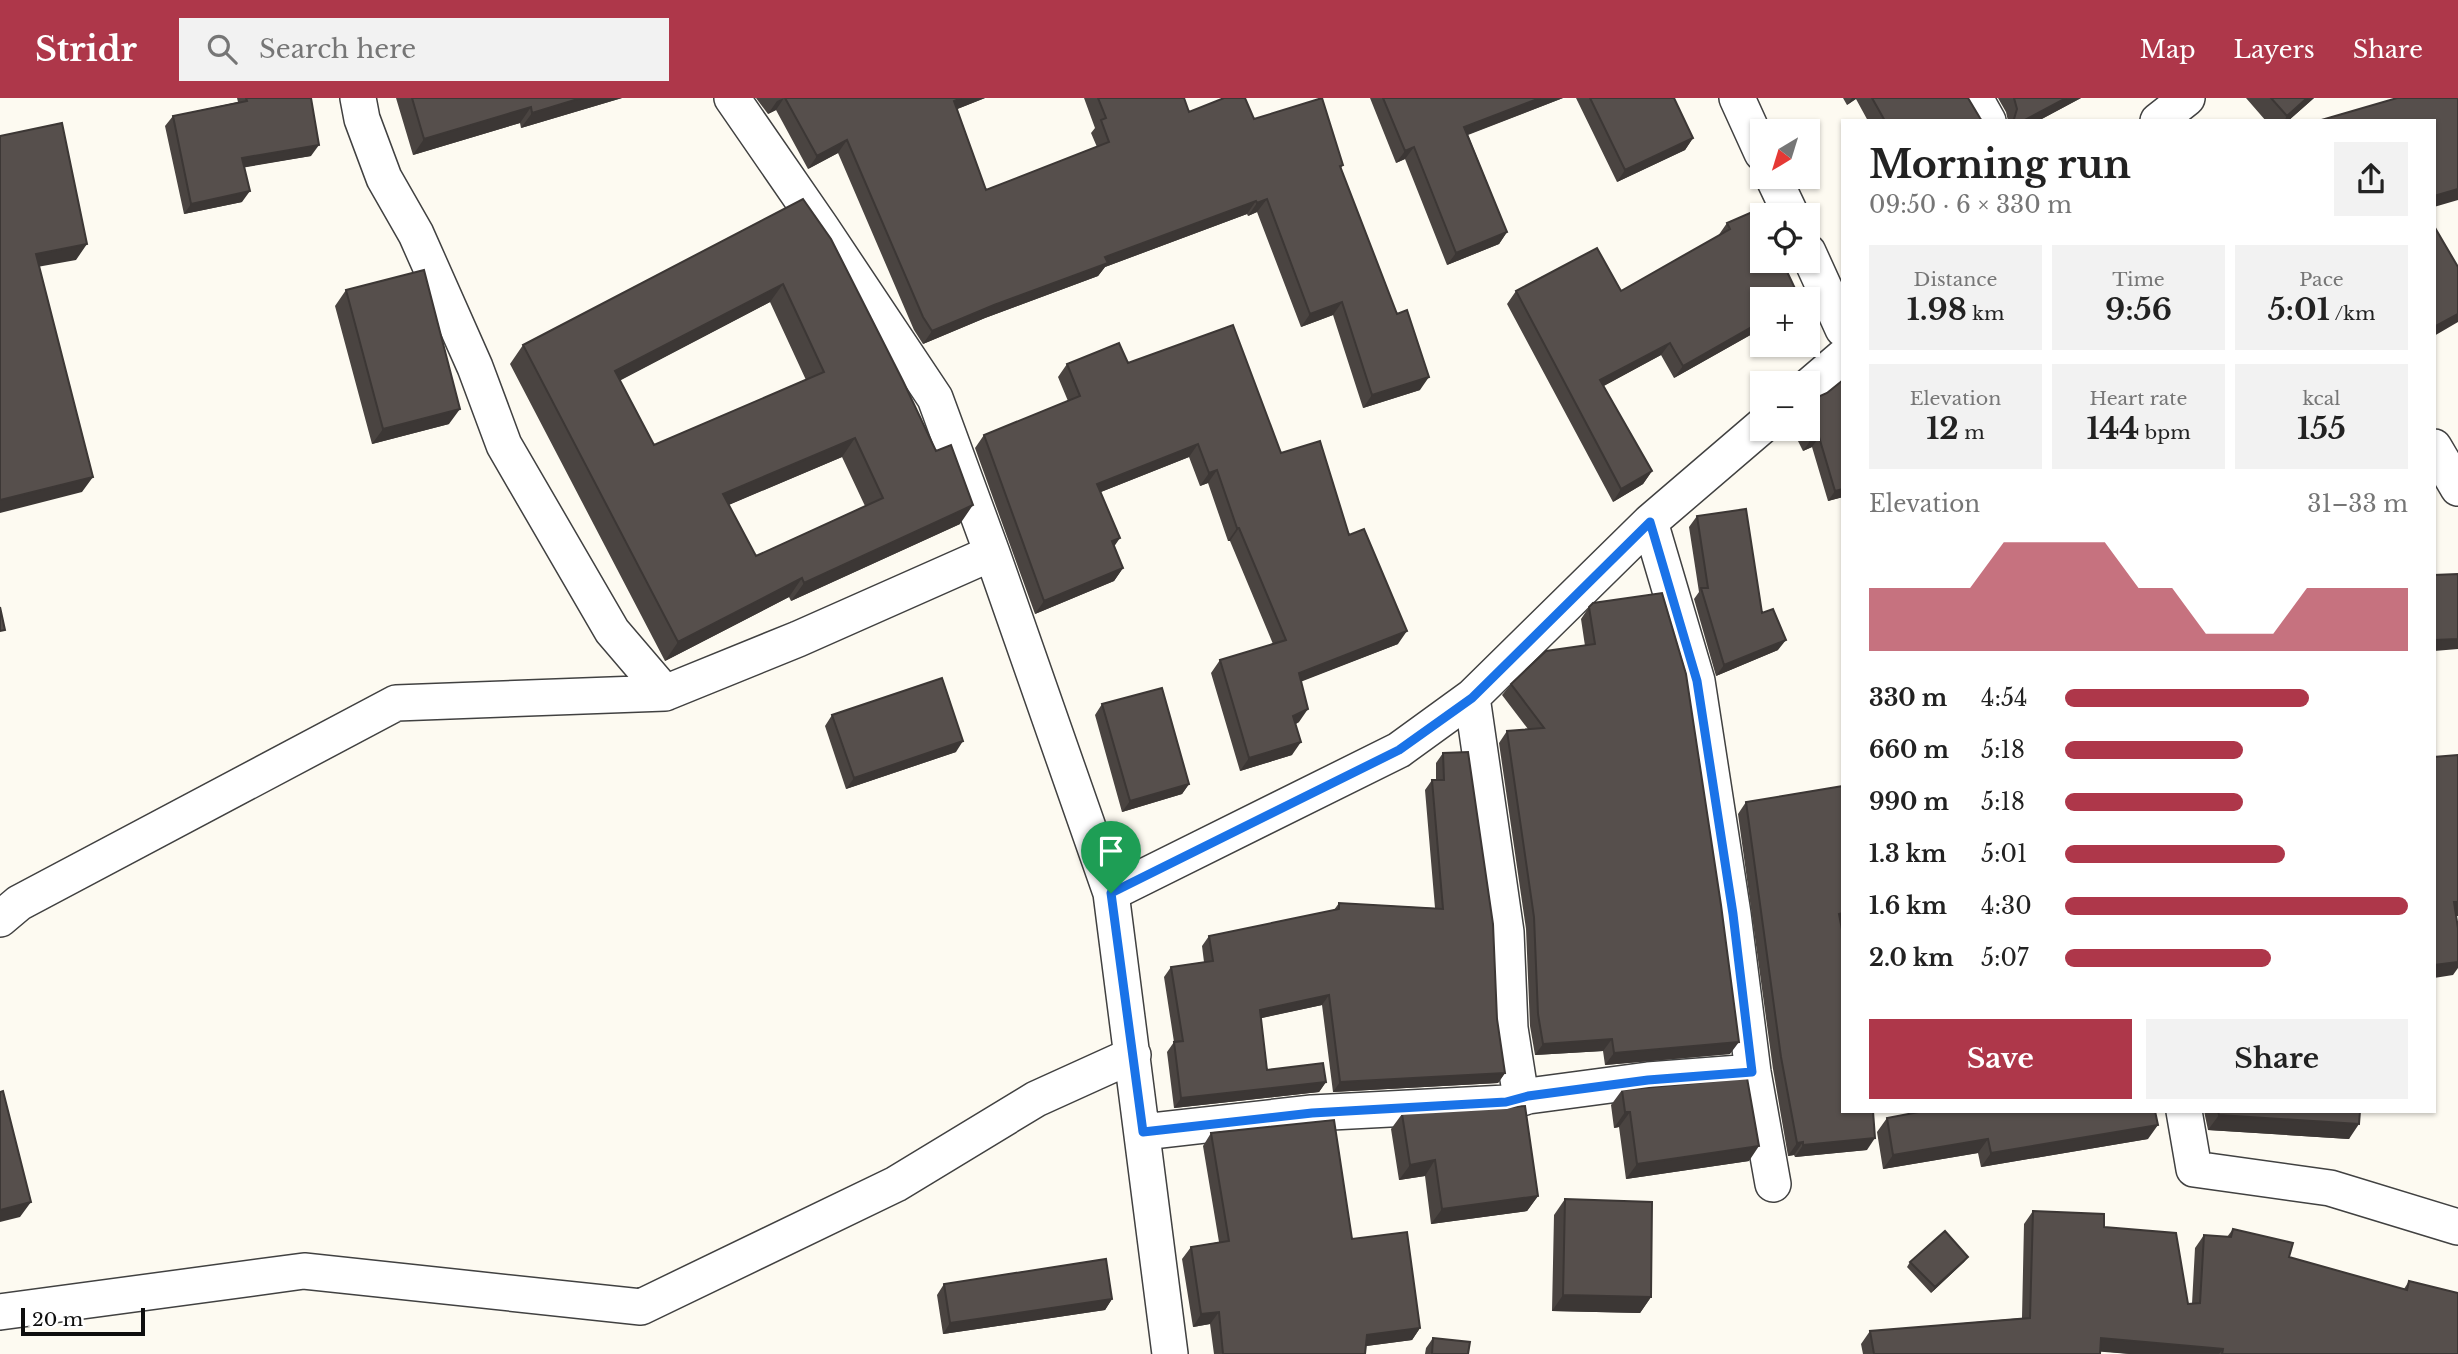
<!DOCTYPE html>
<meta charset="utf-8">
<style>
body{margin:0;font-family:"Libre Baskerville",serif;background:#f2f2f2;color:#222;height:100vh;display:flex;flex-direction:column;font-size:26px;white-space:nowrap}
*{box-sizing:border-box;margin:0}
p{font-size:23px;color:#767676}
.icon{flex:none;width:38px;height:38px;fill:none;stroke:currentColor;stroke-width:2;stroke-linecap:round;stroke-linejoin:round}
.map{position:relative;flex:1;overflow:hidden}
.drawer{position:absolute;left:1841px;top:21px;width:595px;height:994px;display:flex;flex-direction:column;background:#fff;border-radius:0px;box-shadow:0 2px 5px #0004}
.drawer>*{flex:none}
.needle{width:46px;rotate:218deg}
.tools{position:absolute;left:1750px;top:21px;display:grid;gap:14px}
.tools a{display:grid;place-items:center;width:70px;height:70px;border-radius:0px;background:#fff;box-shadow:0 2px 5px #0004;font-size:35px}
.scale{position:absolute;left:21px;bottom:18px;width:124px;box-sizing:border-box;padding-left:7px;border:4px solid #0e0e0e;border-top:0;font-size:19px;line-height:24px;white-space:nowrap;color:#0e0e0e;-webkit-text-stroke:5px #fff;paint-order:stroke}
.pin{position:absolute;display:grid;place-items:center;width:60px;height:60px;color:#fff;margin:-72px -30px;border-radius:50% 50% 50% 0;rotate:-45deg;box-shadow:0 0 7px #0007}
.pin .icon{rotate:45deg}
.round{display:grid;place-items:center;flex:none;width:74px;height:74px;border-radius:0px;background:#f2f2f2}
.overview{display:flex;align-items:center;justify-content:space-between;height:119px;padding:0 28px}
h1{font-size:38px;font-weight:700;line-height:52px}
.metrics{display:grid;grid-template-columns:repeat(3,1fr);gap:10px;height:119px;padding:7px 28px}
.metrics div{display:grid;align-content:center;border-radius:0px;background:#f2f2f2;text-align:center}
.metrics b{font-size:30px;font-weight:700}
.metrics small{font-size:19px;font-weight:400}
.metrics p{font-size:19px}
.chart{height:196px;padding:14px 28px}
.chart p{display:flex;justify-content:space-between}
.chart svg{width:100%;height:126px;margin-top:7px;fill:#ae374a;opacity:.7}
.button{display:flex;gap:14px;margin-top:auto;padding:14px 28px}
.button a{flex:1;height:80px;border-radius:0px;background:#ae374a;color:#fff;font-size:28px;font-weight:700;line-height:80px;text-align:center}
.button a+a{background:#f2f2f2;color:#222}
ul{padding:0 28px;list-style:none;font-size:23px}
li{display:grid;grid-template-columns:112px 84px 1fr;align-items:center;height:52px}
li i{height:18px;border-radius:9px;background:#ae374a}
header{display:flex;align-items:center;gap:42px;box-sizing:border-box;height:98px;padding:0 35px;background:#ae374a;color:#fff}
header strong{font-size:33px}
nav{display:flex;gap:38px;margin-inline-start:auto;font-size:24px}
.search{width:490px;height:63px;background:#f2f2f2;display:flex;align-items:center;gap:18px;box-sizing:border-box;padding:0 24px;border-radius:0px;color:#767676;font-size:26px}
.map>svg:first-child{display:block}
</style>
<header>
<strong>Stridr</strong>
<div class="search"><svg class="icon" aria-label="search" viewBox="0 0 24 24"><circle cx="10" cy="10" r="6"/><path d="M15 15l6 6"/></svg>Search here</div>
<nav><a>Map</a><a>Layers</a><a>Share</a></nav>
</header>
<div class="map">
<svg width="2458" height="1256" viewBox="0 0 2458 1256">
<rect width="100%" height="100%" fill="#fdfaf1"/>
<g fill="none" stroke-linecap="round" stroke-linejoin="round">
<g stroke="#414141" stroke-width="38">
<path id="minor" d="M358,0L362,21L384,80L416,136L475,269L504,347L612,533L665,595
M732,0L821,129L935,300L992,455L1111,795L1170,1256
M1737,0L1762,55
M1975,0L1988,23
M2158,23L2187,0
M1773,79L1791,117
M1808,154L1843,231
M1808,289L1843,259
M2434,349L2458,390
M1650,424L1697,583L1733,816L1753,974L1773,1086
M1472,599L1506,834L1510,930L1521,1000
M1111,795L1399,652L1472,599L1650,424L1762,328
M0,821L19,805L396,605L665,595L798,541L992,455
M2184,1013L2194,1071L2330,1090L2458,1129
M1143,1034L1312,1015L1506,1005L1528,998L1648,982L1753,974
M0,1214L304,1173L641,1209L896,1086L1036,1001L1133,957"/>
</g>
<use href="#minor" stroke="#fff" stroke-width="35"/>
</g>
<path fill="#4a4441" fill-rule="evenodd" d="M237,0H311V58L244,69L242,104L184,116L165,28L173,18L238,4Z
M396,0H622L521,30L520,25L413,57Z
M756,0H985L957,11L986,92L1097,49L1091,35L1095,30L1084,0H1184L1189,14L1254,21L1343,67L1341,70L1420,292L1363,310L1333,217L1301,229L1257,114L1248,118L1247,116L1105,169L1098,178L985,220L923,246L914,232L838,55L808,71L776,12L768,16Z
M1370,0H1563L1468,37L1507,134L1499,146L1447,167L1405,61L1396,65Z
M1576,0H1674L1693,40L1685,52L1617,84Z
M1843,0H1968L1980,20L1982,23H1868L1856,1L1847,7Z
M1998,0H2081L2038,23H2008L2006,14Z
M2246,0H2314L2288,23H2266Z
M803,101L960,426L791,503L789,499L665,563L510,266L523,247ZM770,204L806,282L654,347L620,282ZM842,359L865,408L756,458L728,407Z
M1727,125L1762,201V234L1761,231L1674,280L1661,257L1603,288L1652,373L1643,386L1613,404L1507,206L1516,193H1621L1718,138Z
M346,192L449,326L372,346L335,208Z
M1128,265L1281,355L1349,437L1398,546L1301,583L1299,624L1296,626L1292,657L1240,673L1211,575L1220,562L1273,546L1230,443H1228L1208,385L1200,388L1189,359L1101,394L1114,448L1123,470L1114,483L1035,516L975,350L984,337L1068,303L1058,279L1067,266Z
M1843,282V399L1828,403L1812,349L1803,353L1792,331H1808L1818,299L1827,295Z
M1697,418L1762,515L1778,552L1716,578L1694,501L1699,494L1689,429Z
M1589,509L1730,956L1605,967L1603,953L1535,957L1530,928L1526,831L1499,645L1507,633L1528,631L1502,597L1511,586L1585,548L1581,521Z
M1102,606L1189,686L1182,696L1122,714L1095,617Z
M832,617L956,654L846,691L825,628Z
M1443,655L1497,921L1505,975L1498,985L1333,994L1322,907L1261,920L1267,972L1326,984L1319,994L1174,1010L1167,954L1174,944L1164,879L1171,869L1204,864L1202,848L1209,838L1334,812L1339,805L1435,810L1425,692L1432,682H1436V665Z
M1843,688V826L1841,827L1867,1052L1795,1059L1794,1057L1788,1058L1773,971L1738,716L1746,704Z
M1622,992L1749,1063L1626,1081L1619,1029L1614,1030L1611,1007Z
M2204,1013H2360L2349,1041L2208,1032Z
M1402,1016L1538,1098L1527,1113L1431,1126L1425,1078L1399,1082L1391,1031Z
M1887,1020L2148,1041L1981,1069L1978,1055L1883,1071L1877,1034Z
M1211,1035L1352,1141L1420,1230L1412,1242L1366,1248L1365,1256H1214L1210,1226L1193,1229L1182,1161L1191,1149L1219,1144L1203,1048Z
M1565,1101L1651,1199L1640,1215L1552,1213L1554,1117Z
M2033,1113L2104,1129L2188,1206H2192L2195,1150L2204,1137L2227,1139L2233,1131L2289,1159L2404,1191L2409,1183L2458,1256H2130L2101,1253L2100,1256H1863L1861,1246L1870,1233L2022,1220L2024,1126Z
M1968,1159L1964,1164L1931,1195L1907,1169L1910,1164Z
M944,1186L1112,1201L1105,1212L943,1236L937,1197Z
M1433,1240L1468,1256H1425L1426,1250Z"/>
<path fill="#3c3735" d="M581,0H622L521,30L532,15Z
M784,0L776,12L768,16L777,3Z
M961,0H985L945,16L954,3Z
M1540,0H1563L1456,41L1464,29Z
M1852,0H1857L1847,7Z
M2066,0H2081L2038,23H2023Z
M2307,0H2314L2288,23H2284L2287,18Z
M531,9L520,25L413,57L424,41Z
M1693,40L1685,52L1617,84L1625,72Z
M847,42L838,55L808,71L817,58Z
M319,47L311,58L235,71L242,60Z
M1414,49L1405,61L1396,65L1405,53Z
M2458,91V102L2434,109V98Z
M250,93L242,104L184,116L191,106Z
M1267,101L1257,114L1248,118L1257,105Z
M1256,103L1247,116L1105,169L1098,178L985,220L923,246L932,233L1105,159Z
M1507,134L1499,146L1447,167L1456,155Z
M87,146L76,162L26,171L36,156Z
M783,186L770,204L602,292L615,273Z
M1342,204L1333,217L1301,229L1310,216Z
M2458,216V224L2434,238V229Z
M1762,223V229L1761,231L1674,280L1683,268Z
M1670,245L1661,257L1591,295L1600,282Z
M1429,279L1420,292L1363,310L1372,297Z
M460,311L449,326L372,346L383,331Z
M1819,339L1812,349L1803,353L1810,343Z
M855,340L842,359L710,415L723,396Z
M1198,346L1189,359L1088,399L1097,386Z
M1217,372L1208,385L1200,388L1209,375Z
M1652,373L1643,386L1613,404L1621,391Z
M93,379L82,394L0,415V402Z
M1843,391V399L1828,403L1835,393Z
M973,407L960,426L791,503L804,485Z
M1237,430H1239L1230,443H1228Z
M1120,440L1111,453L1112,443Z
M1123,470L1114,483L1035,516L1044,503Z
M802,480L789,499L665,563L678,544Z
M1407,533L1398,546L1290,588L1299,575Z
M2458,541V551L2434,553V542Z
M1786,542L1778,552L1716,578L1724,567Z
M1308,611L1299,624L1284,631L1293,618Z
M963,643L956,654L846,691L854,680Z
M1301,644L1292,657L1240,673L1249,660Z
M1189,686L1182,696L1122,714L1130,703Z
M2454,804H2458V818H2444Z
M1843,815V826L1831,828L1839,816Z
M2458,864V870L2453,877L2434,880V867Z
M1329,897L1322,907L1253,922L1260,912Z
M1612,941L1603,953L1535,957L1543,946Z
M1739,944L1730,956L1605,967L1614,955Z
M1505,975L1498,985L1333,994L1340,984Z
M1326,984L1319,994L1174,1010L1181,1000Z
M1625,1014H1630L1619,1029L1614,1030Z
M2219,1017L2359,1026L2349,1041L2208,1032Z
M2158,1027L2148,1041L1981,1069L1991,1055Z
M1875,1040L1867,1052L1795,1059L1803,1047Z
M1988,1041L1978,1055L1883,1071L1893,1057Z
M1803,1044L1794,1057L1788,1058L1797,1045Z
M1759,1048L1749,1063L1626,1081L1637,1066Z
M1435,1062L1425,1078L1399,1082L1410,1067Z
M1538,1098L1527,1113L1431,1126L1442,1111Z
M31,1104L20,1119L0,1124V1112Z
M1968,1159L1964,1164L1931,1195L1935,1189Z
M1563,1197L1651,1199L1640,1215L1552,1213Z
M1112,1201L1105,1212L943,1236L950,1225Z
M1219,1214L1210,1226L1193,1229L1201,1216Z
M1420,1230L1412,1242L1359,1249L1367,1237Z
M2101,1240L2223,1251L2219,1256H2130L2092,1253Z"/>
<path fill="#564f4c" stroke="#3c3735" stroke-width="2" fill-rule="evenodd" d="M246,0H311L319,47L242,60L250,93L191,106L173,18L247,3Z
M412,0H581L532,15L531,9L424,41Z
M785,0H961L954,3L986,92L1109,44L1101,22L1106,20L1098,0H1184L1189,14L1224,0H1245L1254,21L1322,0L1343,67L1340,68L1397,216L1407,212L1429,279L1372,297L1342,204L1310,216L1267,101L1257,105L1256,103L1105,159L1108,165L994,207L932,233L923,219L847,42L817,58Z
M1383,0H1540L1464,29L1507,134L1456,155L1414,49L1405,53Z
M1590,0H1674L1693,40L1625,72Z
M1872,0H1968L1980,20L1982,23H1885Z
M2014,0H2066L2023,23H2012L2014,21L2017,11Z
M2271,0H2307L2287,18Z
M2397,0H2458V91L2434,98V23H2318Z
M62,25L87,146L36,156L93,379L0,402V38Z
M803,101L831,141L903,283L936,353L951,347L973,407L804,485L802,480L678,544L523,247ZM783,186L824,274L654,347L615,273ZM855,340L883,400L756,458L723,396Z
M1759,111L1762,119V163H1782L1800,201H1762V223L1683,268L1670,245L1600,282L1652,373L1621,391L1516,193L1597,150L1621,193L1730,131L1727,125Z
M2434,128L2458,169V216L2434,229Z
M424,172L460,311L383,331L346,192Z
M1233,227L1281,355L1320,343L1349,437L1364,431L1407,533L1299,575L1308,611L1293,618L1301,644L1249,660L1220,562L1286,542L1239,430H1237L1217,372L1209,375L1198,346L1097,386L1120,440L1112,443L1123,470L1044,503L984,337L1080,298L1067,266L1119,245L1128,265Z
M1843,282V391L1835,393L1819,339L1810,343L1804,331H1808V299H1818L1827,295Z
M1746,411L1762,515L1773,511L1786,542L1724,567L1701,490H1708L1697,418Z
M2458,476V541L2434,542V477Z
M1662,495L1686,576L1721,807L1739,944L1614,955L1612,941L1543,946L1538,916L1534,819L1507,633L1544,630L1511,586L1546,553L1595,546L1589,509L1593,505Z
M0,509L5,532L0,533Z
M942,580L963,643L854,680L832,617Z
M1162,590L1189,686L1130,703L1102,606Z
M1468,654L1493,826L1497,921L1505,975L1340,984L1329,897L1260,912L1267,972L1323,965L1326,984L1181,1000L1174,944L1183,943L1171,869L1213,863L1209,838L1339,811V805L1443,811L1432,682H1444L1443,655Z
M2458,657V804H2454L2458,830V864L2434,867V659Z
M1843,688V815L1839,816L1843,837V1013H1873L1875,1040L1803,1047V1044L1797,1045L1781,959L1746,704Z
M1747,980L1759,1048L1637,1066L1630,1014H1625L1622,992Z
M3,993L31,1104L0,1112V994Z
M1525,1008L1538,1098L1442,1111L1435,1062L1410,1067L1402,1016Z
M1924,1013H2155L2158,1027L1991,1055L1988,1041L1893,1057L1887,1020Z
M2218,1013H2360L2359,1026L2219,1017Z
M1334,1022L1352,1141L1407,1134L1420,1230L1367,1237L1365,1256H1223L1219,1214L1201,1216L1191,1149L1229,1143L1211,1035Z
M1565,1101L1652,1104L1651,1199L1563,1197Z
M2033,1113L2104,1116V1129L2176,1135L2188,1206L2200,1205L2204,1137L2231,1139L2233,1131L2293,1145L2289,1159L2407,1192L2409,1183L2458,1195V1256H2222L2223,1251L2101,1240L2100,1256H1874L1870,1233L2030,1220Z
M1945,1133L1968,1159L1935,1189L1910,1164Z
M1106,1161L1112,1201L950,1225L944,1186Z
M1433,1240L1470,1244L1468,1256H1432Z"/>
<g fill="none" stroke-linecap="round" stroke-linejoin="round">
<g stroke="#fff" stroke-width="14">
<path id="route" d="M1650,424L1697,583L1733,816L1752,974L1648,982L1528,998L1506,1004L1312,1015L1143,1034L1111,795L1399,652L1472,600Z"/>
</g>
<use href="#route" stroke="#1a73e8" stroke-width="9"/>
</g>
</svg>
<div class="tools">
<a><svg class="needle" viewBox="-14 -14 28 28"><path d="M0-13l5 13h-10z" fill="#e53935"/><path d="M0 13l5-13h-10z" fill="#767676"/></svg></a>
<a><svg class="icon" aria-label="locate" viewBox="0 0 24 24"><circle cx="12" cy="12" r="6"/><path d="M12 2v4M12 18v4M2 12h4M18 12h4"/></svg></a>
<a>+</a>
<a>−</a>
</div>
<div class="scale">20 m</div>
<div class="pin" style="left:1111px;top:795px;background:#1e9e55"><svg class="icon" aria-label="arrive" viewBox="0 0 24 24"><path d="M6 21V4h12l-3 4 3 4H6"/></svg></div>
<section class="drawer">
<div class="overview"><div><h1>Morning run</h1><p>09:50 · 6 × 330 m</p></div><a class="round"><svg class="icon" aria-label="share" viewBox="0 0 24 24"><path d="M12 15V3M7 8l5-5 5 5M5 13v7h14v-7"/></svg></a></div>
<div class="metrics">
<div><p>Distance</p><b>1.98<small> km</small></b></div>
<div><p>Time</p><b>9:56</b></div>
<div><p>Pace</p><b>5:01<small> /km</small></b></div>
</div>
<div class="metrics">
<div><p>Elevation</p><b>12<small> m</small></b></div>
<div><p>Heart rate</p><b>144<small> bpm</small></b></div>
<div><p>kcal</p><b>155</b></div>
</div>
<div class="chart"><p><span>Elevation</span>31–33 m</p>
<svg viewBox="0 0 160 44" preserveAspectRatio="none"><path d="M0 44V22L10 22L20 22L30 22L40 6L50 6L60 6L70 6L80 22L90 22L100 38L110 38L120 38L130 22L140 22L150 22L160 22V44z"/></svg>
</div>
<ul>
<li><b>330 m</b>4:54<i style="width:71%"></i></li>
<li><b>660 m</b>5:18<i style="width:52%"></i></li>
<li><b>990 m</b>5:18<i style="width:52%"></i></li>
<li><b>1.3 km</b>5:01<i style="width:64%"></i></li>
<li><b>1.6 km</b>4:30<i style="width:100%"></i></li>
<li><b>2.0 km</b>5:07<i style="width:60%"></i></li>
</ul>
<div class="button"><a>Save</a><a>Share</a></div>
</section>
</div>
